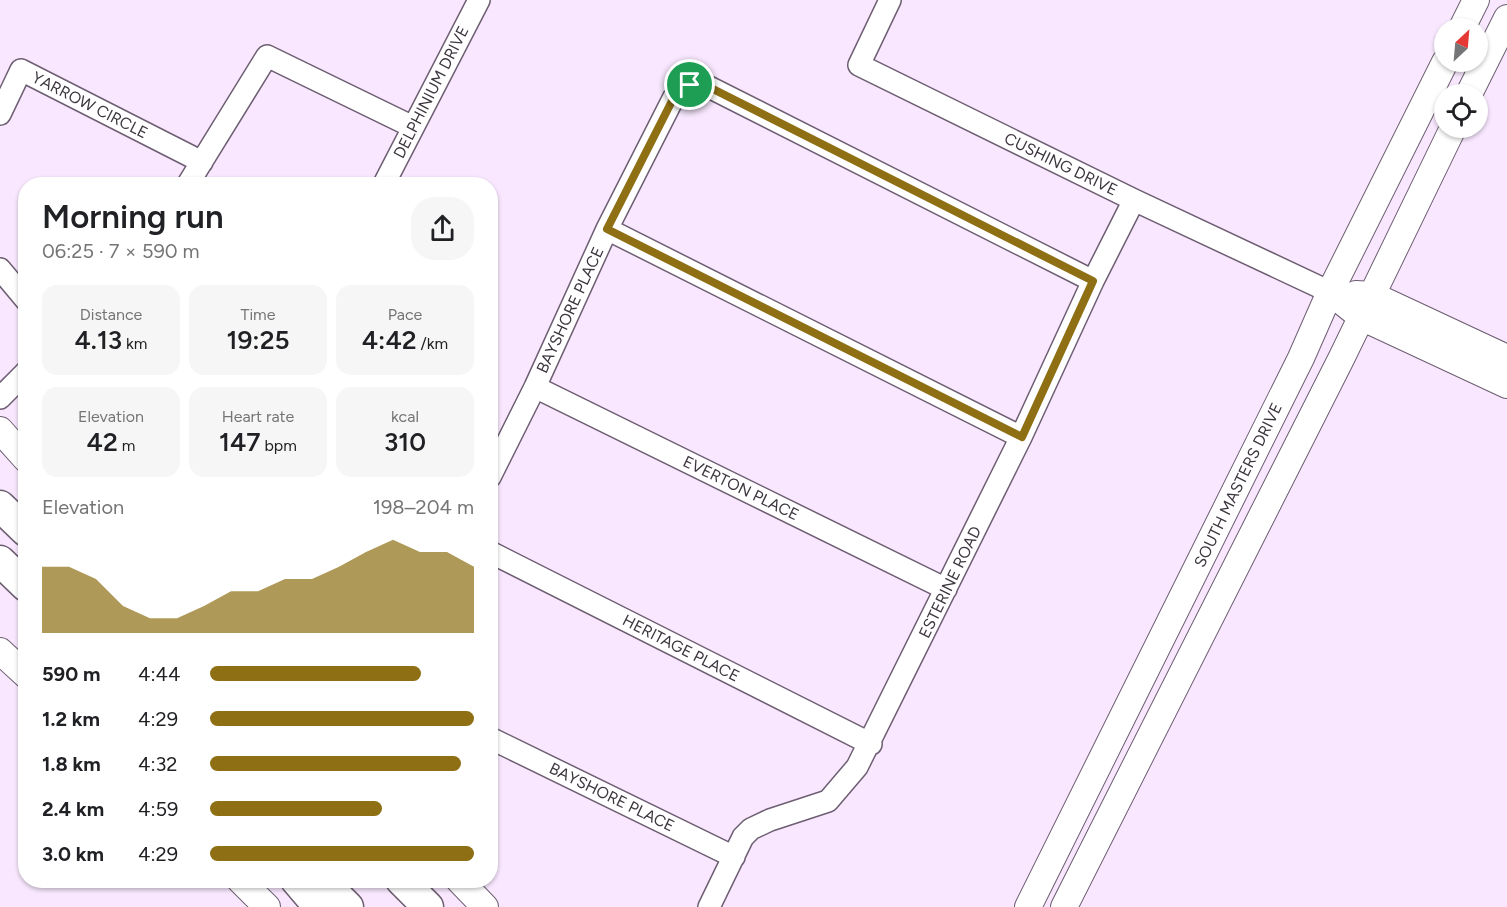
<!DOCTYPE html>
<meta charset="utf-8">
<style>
body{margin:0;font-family:Figtree,sans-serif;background:#f6f6f6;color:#202124;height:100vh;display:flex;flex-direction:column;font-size:22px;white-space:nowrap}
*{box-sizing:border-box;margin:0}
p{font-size:20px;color:#757577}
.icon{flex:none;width:33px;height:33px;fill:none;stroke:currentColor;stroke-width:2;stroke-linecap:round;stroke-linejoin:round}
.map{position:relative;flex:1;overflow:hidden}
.side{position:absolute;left:18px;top:177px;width:480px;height:711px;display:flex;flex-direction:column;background:#fff;border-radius:24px;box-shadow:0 2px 4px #0004}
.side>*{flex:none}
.needle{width:39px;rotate:26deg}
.fabs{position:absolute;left:1434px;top:18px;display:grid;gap:12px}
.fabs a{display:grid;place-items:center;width:54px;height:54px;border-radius:50%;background:#fff;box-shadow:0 2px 4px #0004;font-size:30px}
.pin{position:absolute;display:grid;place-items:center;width:51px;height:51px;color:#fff;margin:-26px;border:3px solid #fff;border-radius:50%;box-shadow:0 2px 6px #0007}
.round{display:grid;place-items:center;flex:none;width:63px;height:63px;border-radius:24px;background:#f6f6f6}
.summary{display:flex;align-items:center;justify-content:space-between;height:102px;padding:0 24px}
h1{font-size:33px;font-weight:600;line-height:45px}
.stats{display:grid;grid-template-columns:repeat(3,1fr);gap:9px;height:102px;padding:6px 24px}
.stats div{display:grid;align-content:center;border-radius:15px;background:#f6f6f6;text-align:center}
.stats b{font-size:26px;font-weight:600}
.stats small{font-size:16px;font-weight:400}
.stats p{font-size:16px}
.chart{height:168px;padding:12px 24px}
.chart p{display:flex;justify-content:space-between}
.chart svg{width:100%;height:108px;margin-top:6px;fill:#8e6f13;opacity:.7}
ul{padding:0 24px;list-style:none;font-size:20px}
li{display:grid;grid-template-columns:96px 72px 1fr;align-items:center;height:45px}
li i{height:15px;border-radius:8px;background:#8e6f13}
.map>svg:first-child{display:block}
</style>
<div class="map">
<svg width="1507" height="907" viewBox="0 0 1507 907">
<rect width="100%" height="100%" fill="#f8e7fe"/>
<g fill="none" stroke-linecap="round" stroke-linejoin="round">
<g stroke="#6d5e72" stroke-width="24">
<path id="minor" d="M890,0L859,65L1134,200L1330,292
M0,114L21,70L202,162
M188,184L267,56L413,127
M384,184L479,0
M607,229L1021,437
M0,269L26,300
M535,387L946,589
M0,398L26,372
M490,477L535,387L607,229L674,97L690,85H705L1093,281
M490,552L871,744
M490,738L734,857
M709,907L743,837L751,829L770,820L828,801L857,767L1021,437L1093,281L1134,200"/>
</g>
<g stroke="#6d5e72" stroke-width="28">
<path id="major" d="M1462,28L1476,0
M1469,94L1507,18
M1330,292L1361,317L1507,385
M1356,294L1372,295L1507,358
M0,430L26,459
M0,651L26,675
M240,880L267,907
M459,880L485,907
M1028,907L1301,358L1330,292L1445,62
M1064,907L1342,357L1453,128"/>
</g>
<g stroke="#6d5e72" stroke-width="33">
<path id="highway" d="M0,506L26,531
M0,561L26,586
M296,880L319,907
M321,880L348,907
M401,880L428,907"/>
</g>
<use href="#minor" stroke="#fff" stroke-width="21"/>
<use href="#major" stroke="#fff" stroke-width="26"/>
<use href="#highway" stroke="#fff" stroke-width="30"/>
</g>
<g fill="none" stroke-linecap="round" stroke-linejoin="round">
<g stroke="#fff" stroke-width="12">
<path id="route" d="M690,85H705L1093,281L1022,437L607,229L674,97Z"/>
</g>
<use href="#route" stroke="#8e6f13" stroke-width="8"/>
</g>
<g text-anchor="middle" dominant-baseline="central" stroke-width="6" stroke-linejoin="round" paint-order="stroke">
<g font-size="16" fill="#3d363f" stroke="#fff">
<text transform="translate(431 92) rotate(-63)">DELPHINIUM DRIVE</text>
<text transform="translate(90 105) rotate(27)">YARROW CIRCLE</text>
<text transform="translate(1061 164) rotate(26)">CUSHING DRIVE</text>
<text transform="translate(570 310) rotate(-65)">BAYSHORE PLACE</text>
<text transform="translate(1238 485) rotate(-64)">SOUTH MASTERS DRIVE</text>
<text transform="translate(741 488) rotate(26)">EVERTON PLACE</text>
<text transform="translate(950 582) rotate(-64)">ESTERINE ROAD</text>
<text transform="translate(681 648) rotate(27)">HERITAGE PLACE</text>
<text transform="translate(612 797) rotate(26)">BAYSHORE PLACE</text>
</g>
</g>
</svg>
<div class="fabs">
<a><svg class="needle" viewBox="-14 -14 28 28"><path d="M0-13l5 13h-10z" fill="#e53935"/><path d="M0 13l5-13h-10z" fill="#757577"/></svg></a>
<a><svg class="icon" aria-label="locate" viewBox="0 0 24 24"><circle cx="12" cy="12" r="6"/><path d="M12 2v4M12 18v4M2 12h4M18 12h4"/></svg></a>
</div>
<div class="pin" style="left:690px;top:85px;background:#1e9e55"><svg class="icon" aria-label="arrive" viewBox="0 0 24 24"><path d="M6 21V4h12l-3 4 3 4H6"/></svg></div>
<section class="side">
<div class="summary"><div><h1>Morning run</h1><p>06:25 · 7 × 590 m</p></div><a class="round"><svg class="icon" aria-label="share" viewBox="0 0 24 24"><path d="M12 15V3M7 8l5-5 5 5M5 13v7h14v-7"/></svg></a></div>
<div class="stats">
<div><p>Distance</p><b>4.13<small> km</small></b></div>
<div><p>Time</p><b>19:25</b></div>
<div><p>Pace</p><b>4:42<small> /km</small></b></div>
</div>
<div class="stats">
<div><p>Elevation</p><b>42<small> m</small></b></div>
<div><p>Heart rate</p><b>147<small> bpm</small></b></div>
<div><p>kcal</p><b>310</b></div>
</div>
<div class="chart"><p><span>Elevation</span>198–204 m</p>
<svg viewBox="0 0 160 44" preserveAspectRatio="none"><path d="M0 44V17L10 17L20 22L30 33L40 38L50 38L60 33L70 27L80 27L90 22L100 22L110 17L120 11L130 6L140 11L150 11L160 17V44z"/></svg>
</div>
<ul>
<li><b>590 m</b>4:44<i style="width:80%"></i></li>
<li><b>1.2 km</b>4:29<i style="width:100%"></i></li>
<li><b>1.8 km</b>4:32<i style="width:95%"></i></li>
<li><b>2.4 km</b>4:59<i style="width:65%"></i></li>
<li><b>3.0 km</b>4:29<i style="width:100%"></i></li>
</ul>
</section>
</div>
